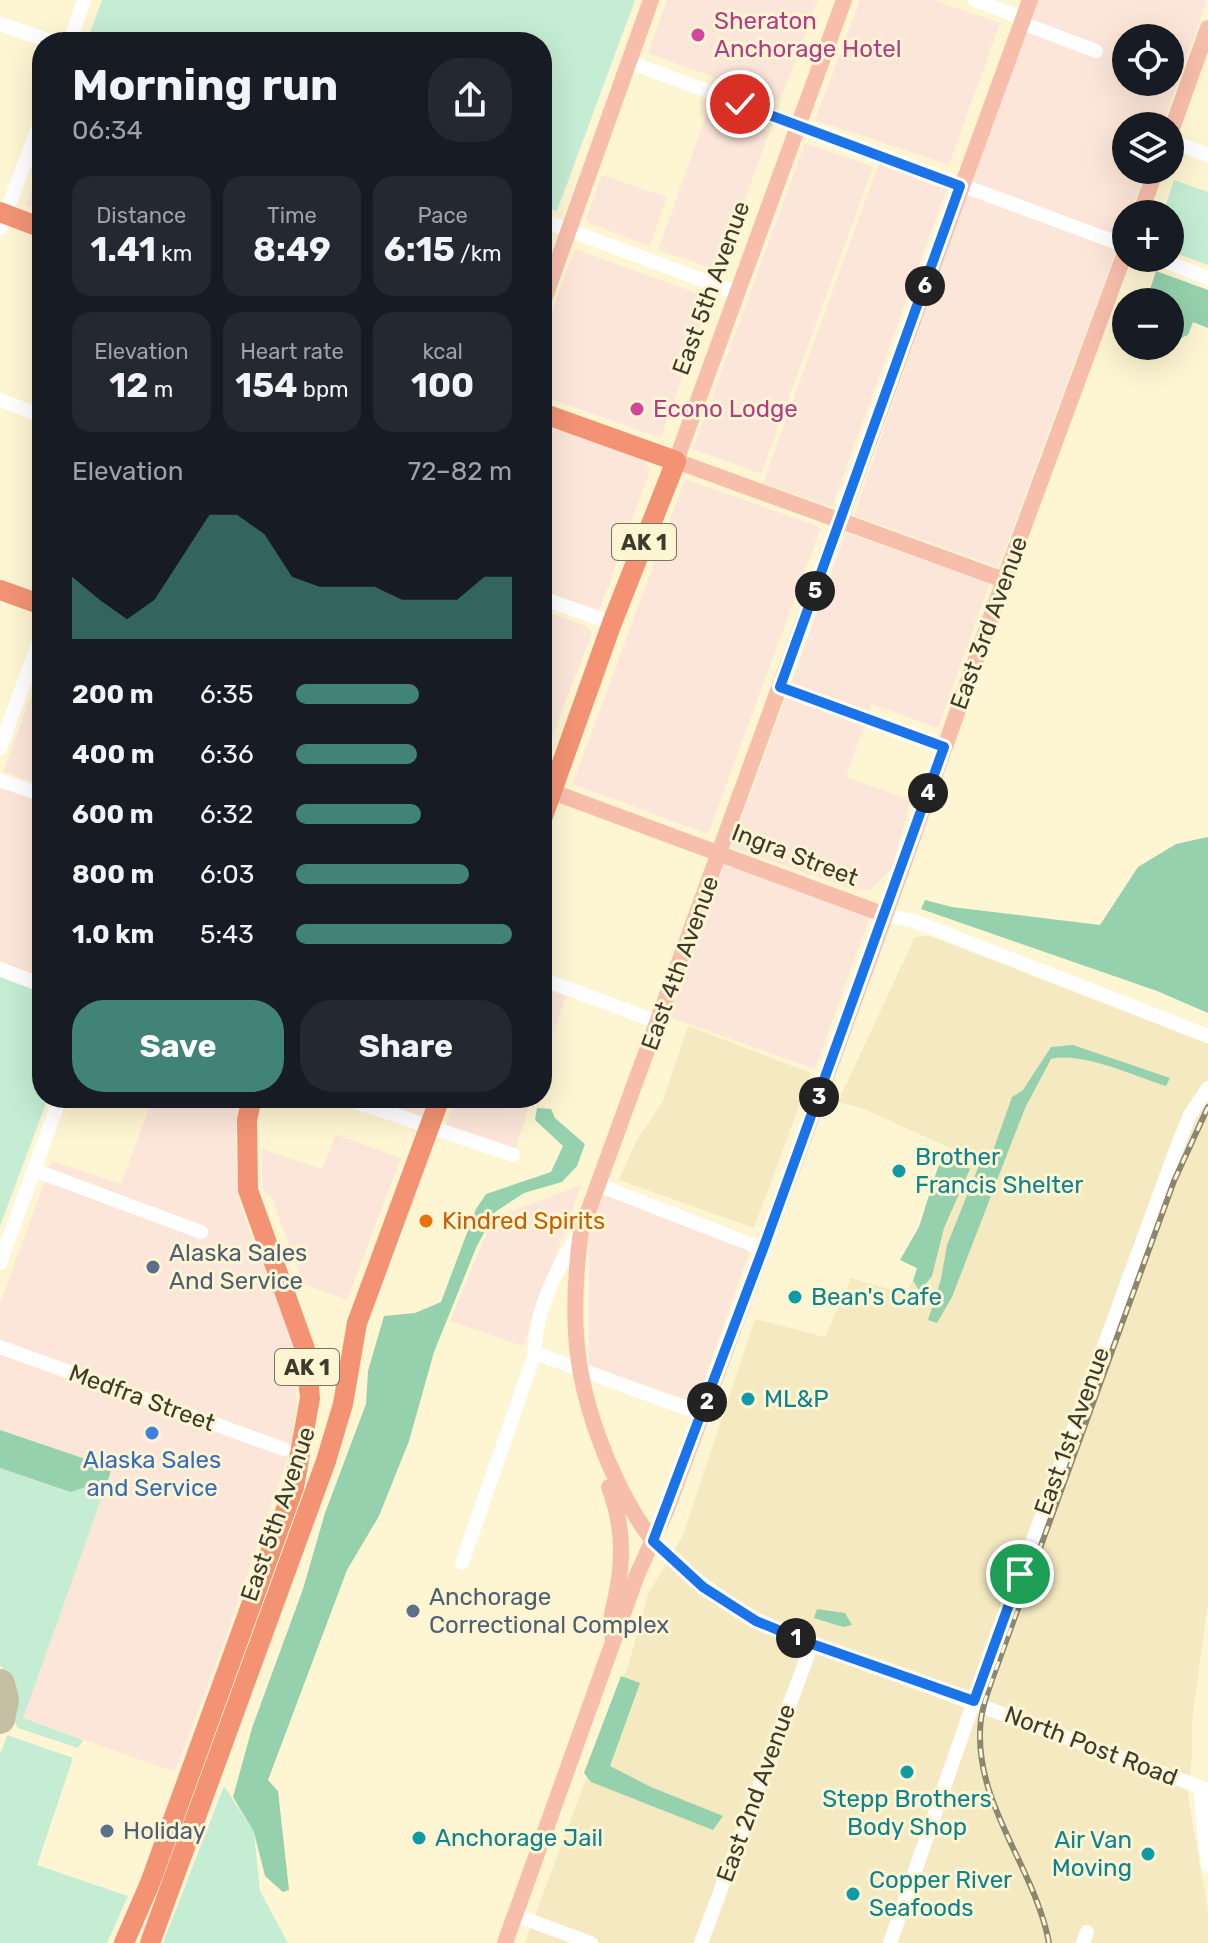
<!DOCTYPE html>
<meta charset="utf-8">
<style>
body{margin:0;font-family:Rubik,sans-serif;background:#242831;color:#f1f3f6;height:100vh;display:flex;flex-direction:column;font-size:30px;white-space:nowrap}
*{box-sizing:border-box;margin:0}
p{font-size:26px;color:#9ea1a6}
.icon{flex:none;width:44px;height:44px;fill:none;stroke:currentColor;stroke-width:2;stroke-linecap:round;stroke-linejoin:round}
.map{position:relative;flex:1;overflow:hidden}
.details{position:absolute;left:32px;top:32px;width:520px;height:1076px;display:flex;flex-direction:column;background:#171b24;border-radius:32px;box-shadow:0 8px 32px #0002}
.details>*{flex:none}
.fabs{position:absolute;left:1112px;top:24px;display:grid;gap:16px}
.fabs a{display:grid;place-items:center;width:72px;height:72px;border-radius:50%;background:#171b24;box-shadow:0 8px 32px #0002;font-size:40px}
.pin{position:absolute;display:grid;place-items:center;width:68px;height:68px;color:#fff;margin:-34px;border:4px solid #fff;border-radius:50%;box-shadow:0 2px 8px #0007}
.km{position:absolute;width:40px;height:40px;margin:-20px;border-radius:50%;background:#222;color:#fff;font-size:22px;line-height:40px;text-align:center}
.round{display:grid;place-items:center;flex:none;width:84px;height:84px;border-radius:32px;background:#242831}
.summary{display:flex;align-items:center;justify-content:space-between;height:136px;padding:0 40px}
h1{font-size:44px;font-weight:700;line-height:60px}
.figures{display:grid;grid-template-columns:repeat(3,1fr);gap:12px;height:136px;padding:8px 40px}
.figures div{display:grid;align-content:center;border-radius:20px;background:#242831;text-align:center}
.figures b{font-size:34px;font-weight:700}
.figures small{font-size:22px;font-weight:400}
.figures p{font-size:22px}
.chart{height:224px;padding:16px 40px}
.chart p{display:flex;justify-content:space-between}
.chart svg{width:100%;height:144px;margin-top:8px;fill:#418477;opacity:.7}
.button{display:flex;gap:16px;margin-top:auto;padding:16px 40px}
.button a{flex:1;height:92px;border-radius:32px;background:#418477;color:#fff;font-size:32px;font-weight:700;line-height:92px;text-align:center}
.button a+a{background:#242831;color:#f1f3f6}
ul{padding:0 40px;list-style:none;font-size:26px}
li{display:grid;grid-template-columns:128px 96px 1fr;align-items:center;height:60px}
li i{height:20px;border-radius:10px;background:#418477}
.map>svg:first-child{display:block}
</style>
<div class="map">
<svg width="1208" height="1943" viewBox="0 0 1208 1943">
<rect width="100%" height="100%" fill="#fef5d3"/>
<path fill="#fce6d9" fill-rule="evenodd" d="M667,0H818L780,102L648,53Z
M860,0H933L1000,23L949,165L815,120Z
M1037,0H1207L1162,126H1126V170H1146L1130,214H1126V226L1122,237L972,183ZM1126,38H1170V82H1126Z
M709,108L770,131L719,270L658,250Z
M805,143L873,167L761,474L693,449Z
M42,160V211L26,205Z
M879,163L947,188L832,507L763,483Z
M602,175L667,197L650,246L589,223L586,219Z
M967,193L1117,248L998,567L854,515Z
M575,249L710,298L661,438L542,396V338Z
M542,422L644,459L650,470L601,606L595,609L542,590Z
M685,479L818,526L820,530L708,834L575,785L574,781Z
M846,533L990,582L938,728L872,704L846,777L911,800L892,868L872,889L857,891L731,847Z
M542,610L588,627L592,633L542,762Z
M42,667V785L3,772Z
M0,786L42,801V977L0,962Z
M724,862L870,916L815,1069L669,1017Z
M542,987L566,996L542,1068Z
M153,1098H240L235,1138L239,1202L261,1262L268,1272L292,1339L295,1361L297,1404L291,1448L224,1642L175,1772L22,1718L112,1469L0,1430V1304L52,1161L121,1184Z
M367,1098H430L423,1116Z
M455,1098H532L513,1155L444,1131Z
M336,1135L401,1158L347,1300L303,1284L272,1198L263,1190L261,1149L322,1169Z
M581,1185L523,1346L450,1321L493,1218Z
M603,1194L750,1250L696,1403L589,1365V1232Z"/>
<path fill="#f4e9c0" d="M930,936L1208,1044V1602L1192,1721V1756L1188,1796L1208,1911V1943H525L629,1663L648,1594L683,1535L755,1319L825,1337L851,1278L906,1294L920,1266L959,1152L864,1109L838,1102L915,937Z
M688,1026L811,1073L754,1228L619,1180L635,1143L662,1103Z"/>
<path fill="#c4edd3" d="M102,0H635L557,211L542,206V42H99L88,38Z
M1174,180L1208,192V265L1170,251V214H1163Z
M0,977L42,993V1098H48L0,1226Z
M0,1468L69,1492L108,1480L23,1718L83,1740L78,1748L18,1728L12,1718C17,1695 15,1683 0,1665Z
M7,1735L73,1758L37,1865L128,1896L107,1943H0V1755Z
M224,1786L254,1832L260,1891L288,1943H163Z"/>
<path fill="#95d1ad" d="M1156,271L1208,290V328L1193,322L1188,335L1176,340L1170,334V302H1146Z
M1208,837V1013L1157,991L921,909L925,900L952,907L1100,925L1138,867L1176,844Z
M1073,1045L1170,1078L1166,1086C1137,1077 1081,1051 1051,1059L1025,1108L952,1297L937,1323L928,1320L941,1279L947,1245L980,1163L993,1151L1012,1097L1023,1090L1051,1047Z
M537,1108L551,1109L555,1118L585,1144L577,1166L562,1182L524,1193L495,1212L476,1248L434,1352L409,1441L379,1516L347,1570L268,1780L278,1791L289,1890L283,1892L265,1876L254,1832L233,1797L252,1728L303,1589L325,1513L366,1404L368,1371L384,1316L415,1313L441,1302L476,1209L486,1194L551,1172L563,1146L535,1120Z
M947,1157L970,1169L944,1228L932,1276L920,1291L913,1281L917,1268L900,1260L919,1227L938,1167Z
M0,1430L112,1468L108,1480L70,1492L0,1468Z
M817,1609L845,1613L852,1625L843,1627L814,1618Z
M621,1676L640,1683L610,1766L651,1787L723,1816L713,1830L591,1782L584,1773Z"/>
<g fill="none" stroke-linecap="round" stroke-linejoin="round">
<path stroke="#c5bea2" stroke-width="30" d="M0,1684L4,1700L0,1719"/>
<path stroke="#fff" stroke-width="14" d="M975,0L1014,15L1022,23L1096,51
M0,24L53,42
M70,42L84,0
M629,62L1126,246
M1170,141L1208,155
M542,220L737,293
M0,229L42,117
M1157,258L1208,278
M0,400L42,416
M542,598L612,623
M780,687L944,747
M0,748L42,633
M0,780L42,795
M885,915L914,921L1208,1036
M0,969L42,985
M542,979L658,1022
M345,1098L513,1155
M34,1170L201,1232
M598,1185L763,1249
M0,1263L60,1098
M0,1347L284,1449
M535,1353L702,1414
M653,1541C692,1579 732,1609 781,1632L1208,1790
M462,1563L535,1353C533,1314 559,1263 581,1231
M1200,1787L1208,1866
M515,1915L591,1943
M701,1943L812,1644
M890,1943L974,1701L1177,1147L1190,1115L1208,1088
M1083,1943L1087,1932"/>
<path stroke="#f8beac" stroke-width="16" d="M844,0L676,461L1004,580
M1170,134L1208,28
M1140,214L1156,170
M542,305L651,0
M542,788L885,915
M609,1487C622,1522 624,1554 617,1591C613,1613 609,1616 613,1640
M653,1541C635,1518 622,1493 610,1466C574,1383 569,1321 581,1231L1030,0
M505,1943L637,1575L667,1509L763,1249L881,927L1004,580L1126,250"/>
<path stroke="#f39374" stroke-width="20" d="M0,212L42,228
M542,413L676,461L612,623L542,819
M0,590L42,605
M124,1943L150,1883L294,1487L310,1398L305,1349L248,1190L247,1120L252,1098
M150,1943L326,1461L343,1404L357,1323L440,1098"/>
<g stroke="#8c8670" stroke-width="6">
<path id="rail" d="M1049,1943C1035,1866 971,1801 981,1719C983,1704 988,1691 993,1677L1174,1181L1208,1107"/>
</g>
<use href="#rail" stroke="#fef5d3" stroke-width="3" stroke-dasharray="9" stroke-linecap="butt"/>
</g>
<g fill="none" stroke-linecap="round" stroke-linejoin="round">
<g stroke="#fff" stroke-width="16">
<path id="route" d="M740,104L960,186L780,687L944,747L763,1249L653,1541L703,1587L756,1621L812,1644L974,1701L1020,1574"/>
</g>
<use href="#route" stroke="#1a73e8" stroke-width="10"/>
</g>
<g fill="#d1479c" stroke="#fef5d3" stroke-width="3">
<circle cx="698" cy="35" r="8"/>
<circle cx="637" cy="409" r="8"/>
</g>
<g fill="#0f9aa8" stroke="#fef5d3" stroke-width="3">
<circle cx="899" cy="1171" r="8"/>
<circle cx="795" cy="1297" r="8"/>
<circle cx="748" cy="1399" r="8"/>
<circle cx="907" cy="1772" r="8"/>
<circle cx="419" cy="1838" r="8"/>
<circle cx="1148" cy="1854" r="8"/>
<circle cx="853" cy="1894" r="8"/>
</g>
<circle fill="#e8710a" stroke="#fef5d3" stroke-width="3" cx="426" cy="1221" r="8"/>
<g fill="#5c6f8a" stroke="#fef5d3" stroke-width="3">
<circle cx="153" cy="1267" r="8"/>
<circle cx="413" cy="1611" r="8"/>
<circle cx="107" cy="1831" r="8"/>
</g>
<circle fill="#3f7fe0" stroke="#fef5d3" stroke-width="3" cx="152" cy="1433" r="8"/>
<g text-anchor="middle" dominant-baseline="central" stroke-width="6" stroke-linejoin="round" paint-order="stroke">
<g fill="#fef5d3" stroke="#78725f" stroke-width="2">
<rect x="612" y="524" width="64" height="36" rx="6"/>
<rect x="275" y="1349" width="64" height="36" rx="6"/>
</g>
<g font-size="22" font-weight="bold" fill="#3e3a2d">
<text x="644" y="542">AK 1</text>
<text x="307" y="1367">AK 1</text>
</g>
<g font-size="24" fill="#b23c85" stroke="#fef5d3" text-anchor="start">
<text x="714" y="21">Sheraton<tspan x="714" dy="28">Anchorage Hotel</tspan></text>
<text x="653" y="409">Econo Lodge</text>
</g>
<g font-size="24" fill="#3e3a2d" stroke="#fef5d3">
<text transform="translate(711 288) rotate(-70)">East 5th Avenue</text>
<text transform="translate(989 623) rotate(-70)">East 3rd Avenue</text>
<text transform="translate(795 855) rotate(21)">Ingra Street</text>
<text transform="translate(680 963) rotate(-70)">East 4th Avenue</text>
<text transform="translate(142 1398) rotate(20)">Medfra Street</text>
<text transform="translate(1072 1431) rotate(-70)">East 1st Avenue</text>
<text transform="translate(278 1514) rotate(-71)">East 5th Avenue</text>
<text transform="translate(1091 1746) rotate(21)">North Post Road</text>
<text transform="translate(756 1793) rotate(-70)">East 2nd Avenue</text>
</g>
<g font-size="24" fill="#0d838f" stroke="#fef5d3" text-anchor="start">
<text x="915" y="1157">Brother<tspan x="915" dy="28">Francis Shelter</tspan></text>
<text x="811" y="1297">Bean's Cafe</text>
<text x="764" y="1399">ML&amp;P</text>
<text x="907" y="1799" text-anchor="middle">Stepp Brothers<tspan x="907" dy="28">Body Shop</tspan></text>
<text x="435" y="1838">Anchorage Jail</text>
<text x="1132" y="1840" text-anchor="end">Air Van<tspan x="1132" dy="28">Moving</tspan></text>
<text x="869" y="1880">Copper River<tspan x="869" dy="28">Seafoods</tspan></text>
</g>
<g font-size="24" fill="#c56008" stroke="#fef5d3" text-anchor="start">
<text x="442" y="1221">Kindred Spirits</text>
</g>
<g font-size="24" fill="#4e5e75" stroke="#fef5d3" text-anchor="start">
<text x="169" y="1253">Alaska Sales<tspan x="169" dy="28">And Service</tspan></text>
<text x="429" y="1597">Anchorage<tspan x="429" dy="28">Correctional Complex</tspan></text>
<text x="123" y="1831">Holiday</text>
</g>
<g font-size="24" fill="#366cbe" stroke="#fef5d3">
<text x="152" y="1460">Alaska Sales<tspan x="152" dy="28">and Service</tspan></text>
</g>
</g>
</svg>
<div class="fabs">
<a><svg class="icon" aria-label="locate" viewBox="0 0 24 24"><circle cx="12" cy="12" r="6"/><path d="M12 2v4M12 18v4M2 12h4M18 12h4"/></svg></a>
<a><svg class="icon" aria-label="layers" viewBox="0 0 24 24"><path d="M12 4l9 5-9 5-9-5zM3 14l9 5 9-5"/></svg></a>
<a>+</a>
<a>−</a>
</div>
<div class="pin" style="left:1020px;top:1574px;background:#1e9e55"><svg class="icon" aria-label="arrive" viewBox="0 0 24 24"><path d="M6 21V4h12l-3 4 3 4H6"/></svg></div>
<div class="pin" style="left:740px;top:104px;background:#d93025"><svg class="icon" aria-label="check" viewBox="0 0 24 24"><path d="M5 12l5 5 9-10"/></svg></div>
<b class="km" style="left:796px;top:1638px">1</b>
<b class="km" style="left:707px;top:1402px">2</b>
<b class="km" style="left:819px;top:1097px">3</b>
<b class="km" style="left:928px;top:793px">4</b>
<b class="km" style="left:815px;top:591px">5</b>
<b class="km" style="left:925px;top:286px">6</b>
<section class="details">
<div class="summary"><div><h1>Morning run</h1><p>06:34</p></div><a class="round"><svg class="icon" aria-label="share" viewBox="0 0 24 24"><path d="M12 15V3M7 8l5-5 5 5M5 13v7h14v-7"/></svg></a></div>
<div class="figures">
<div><p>Distance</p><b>1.41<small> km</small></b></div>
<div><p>Time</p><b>8:49</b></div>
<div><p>Pace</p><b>6:15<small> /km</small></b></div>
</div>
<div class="figures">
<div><p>Elevation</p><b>12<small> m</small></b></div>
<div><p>Heart rate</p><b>154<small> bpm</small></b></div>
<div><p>kcal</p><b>100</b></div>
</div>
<div class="chart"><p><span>Elevation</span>72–82 m</p>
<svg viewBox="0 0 160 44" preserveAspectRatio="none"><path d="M0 44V25L10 32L20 38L30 32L40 19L50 6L60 6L70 12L80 25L90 28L100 28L110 28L120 32L130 32L140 32L150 25L160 25V44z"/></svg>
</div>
<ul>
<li><b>200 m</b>6:35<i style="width:57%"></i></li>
<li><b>400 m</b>6:36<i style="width:56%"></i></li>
<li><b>600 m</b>6:32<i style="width:58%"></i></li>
<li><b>800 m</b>6:03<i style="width:80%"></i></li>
<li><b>1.0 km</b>5:43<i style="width:100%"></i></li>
</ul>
<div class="button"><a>Save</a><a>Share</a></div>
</section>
</div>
